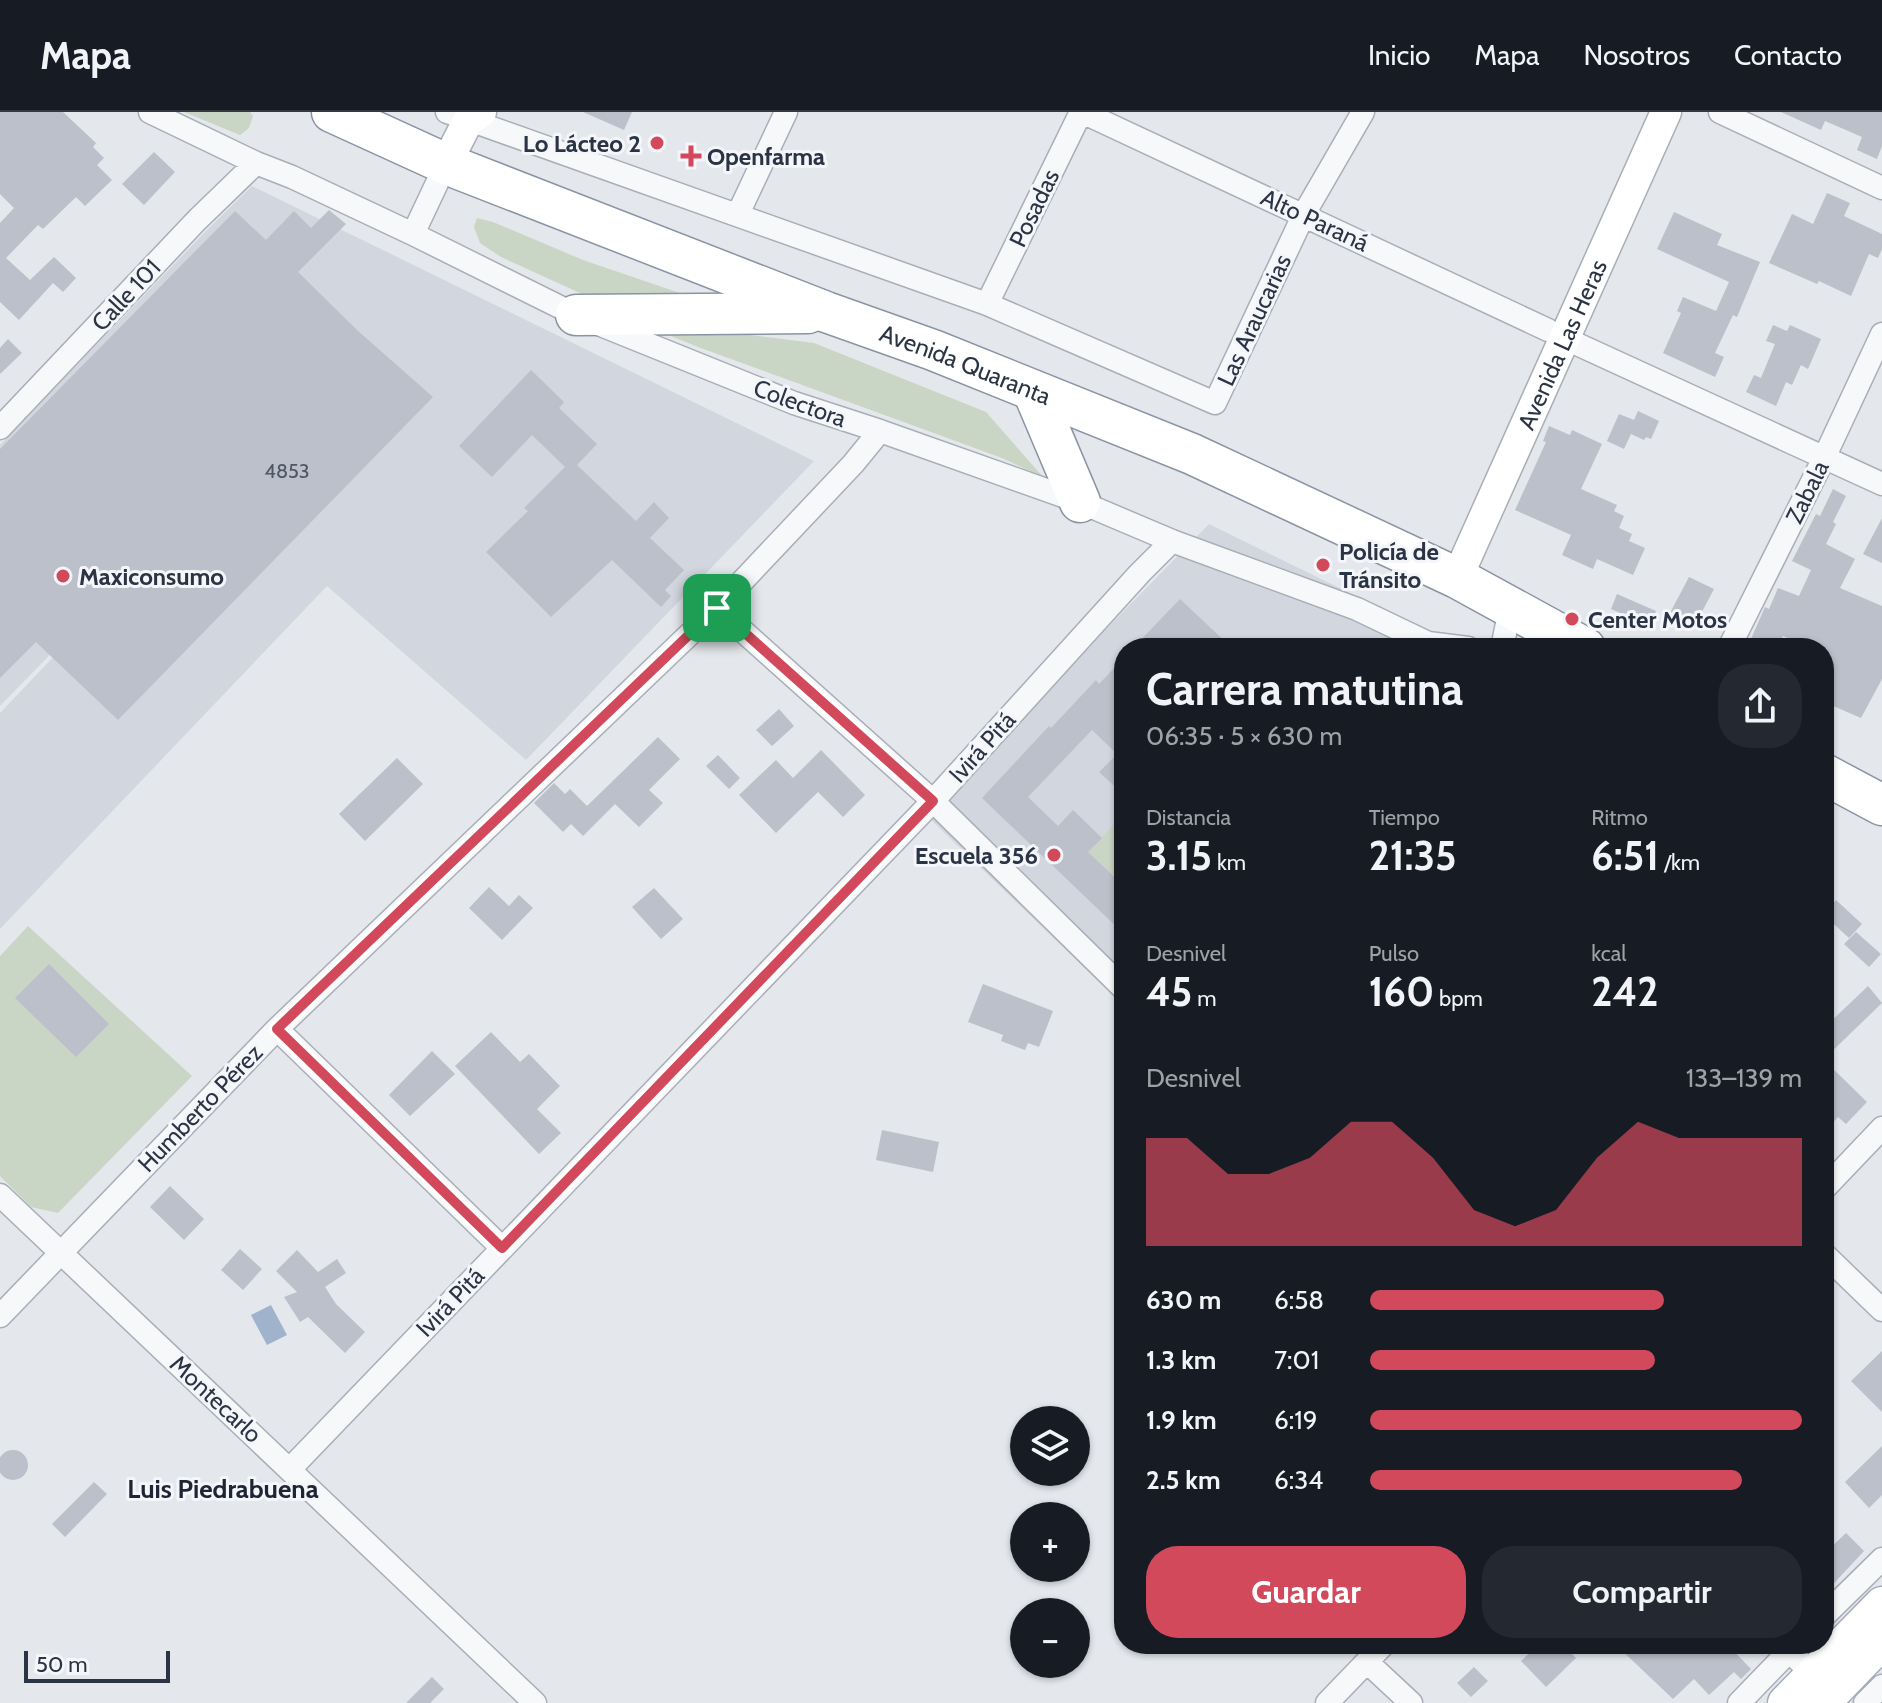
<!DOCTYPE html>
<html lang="es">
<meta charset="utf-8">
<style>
body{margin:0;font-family:Cabin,sans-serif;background:#242831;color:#f1f3f6;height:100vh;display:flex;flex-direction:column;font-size:30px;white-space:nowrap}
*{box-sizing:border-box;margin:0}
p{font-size:26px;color:#9ea1a6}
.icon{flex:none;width:44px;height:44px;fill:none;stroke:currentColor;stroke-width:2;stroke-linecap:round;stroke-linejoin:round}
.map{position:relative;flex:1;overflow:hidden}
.drawer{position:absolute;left:1114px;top:526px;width:720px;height:1016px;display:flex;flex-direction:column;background:#171b24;border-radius:32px;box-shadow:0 2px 6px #0004}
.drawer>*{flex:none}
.fabs{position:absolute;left:1010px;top:1294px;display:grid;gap:16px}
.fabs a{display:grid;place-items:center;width:80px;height:80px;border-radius:50%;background:#171b24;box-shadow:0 2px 6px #0004;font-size:40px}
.scale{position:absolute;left:24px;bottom:20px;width:146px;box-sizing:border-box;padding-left:8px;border:4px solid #2b3445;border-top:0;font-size:22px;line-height:28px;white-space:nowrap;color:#2b3445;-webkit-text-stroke:6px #f4f6f9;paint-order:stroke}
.pin{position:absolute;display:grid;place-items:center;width:68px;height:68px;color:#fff;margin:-34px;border-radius:16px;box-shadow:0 4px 12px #0006}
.round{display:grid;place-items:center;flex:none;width:84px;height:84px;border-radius:32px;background:#242831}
.summary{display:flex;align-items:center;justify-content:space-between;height:136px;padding:0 32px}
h1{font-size:44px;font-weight:800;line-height:60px}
.metrics{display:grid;grid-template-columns:repeat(3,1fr);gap:12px;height:136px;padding:8px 32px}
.metrics div{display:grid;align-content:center}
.metrics b{font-size:40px;font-weight:800}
.metrics small{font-size:22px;font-weight:400}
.metrics p{font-size:22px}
.chart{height:224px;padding:16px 32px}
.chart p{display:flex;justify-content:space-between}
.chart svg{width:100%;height:144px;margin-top:8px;fill:#d1495b;opacity:.7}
.button{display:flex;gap:16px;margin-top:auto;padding:16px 32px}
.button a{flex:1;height:92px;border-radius:32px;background:#d1495b;color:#fff;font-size:32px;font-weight:800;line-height:92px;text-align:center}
.button a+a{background:#242831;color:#f1f3f6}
ul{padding:0 32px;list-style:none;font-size:26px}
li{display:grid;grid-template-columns:128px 96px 1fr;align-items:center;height:60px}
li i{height:20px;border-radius:10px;background:#d1495b}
header{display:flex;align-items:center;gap:48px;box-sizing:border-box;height:112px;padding:0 40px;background:#171b24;border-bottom:2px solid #363941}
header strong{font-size:38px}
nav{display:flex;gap:44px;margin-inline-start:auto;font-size:28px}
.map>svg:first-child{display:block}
</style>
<header>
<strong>Mapa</strong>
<nav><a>Inicio</a><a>Mapa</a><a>Nosotros</a><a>Contacto</a></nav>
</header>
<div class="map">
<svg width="1882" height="1591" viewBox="0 0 1882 1591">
<rect width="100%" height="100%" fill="#e4e7ec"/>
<path fill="#d2d6de" d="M252,74L814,349L526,648L327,474L0,817V601L322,263L0,594V333L207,118Z
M1209,412L1462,536H1124V894L925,702Z"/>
<path fill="#c9d6c5" d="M184,0H250L253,4L249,16L240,23Z
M477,106L493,110L583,148L712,192H604L501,145L480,131L474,115Z
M672,213L814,231L986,300L1043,365L1002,346L698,235L671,224Z
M1124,702V774L1088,740Z
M28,814L192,964L58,1101L31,1095L0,1064V844Z"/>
<path fill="#9fb4cc" d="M271,1193L287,1223L267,1233L251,1203Z"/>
<path fill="#bbc0ca" d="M0,0H63L96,31L93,35L104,46L97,53L112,68L85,94L76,85L43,117L38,113L6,146L30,168L54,145L76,166L63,180L53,171L19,208L0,190V111L14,96L0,82Z
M583,0H632L624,18Z
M1781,0H1882V34L1877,47L1857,38L1862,25L1825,9L1821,18Z
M154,40L175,60L144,93L122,72Z
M1827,81L1850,91L1844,104L1882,122V137L1878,146L1869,142L1851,184L1819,169L1817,172L1769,151L1792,102L1813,112Z
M329,98L346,112L298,160L357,218L433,285L118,608L36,530L0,566V337L235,99L266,128L294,99L311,116Z
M1674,100L1722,122L1717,133L1760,150L1737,205L1733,203L1715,241L1724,245L1715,265L1663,241L1681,201L1677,199L1683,185L1716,199L1729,170L1657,137Z
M1773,213L1787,219L1790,213L1821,227L1808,257L1801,253L1792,273L1786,270L1776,294L1746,280L1754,263L1761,266L1775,232L1766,229Z
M8,227L22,241L0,262V236Z
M531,258L564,290L559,296L597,332L577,353L636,409L654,390L669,406L650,426L684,458L665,478L671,484L661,495L612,448L551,505L486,440L528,399L524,396L565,355L532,323L492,365L459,334Z
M1638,299L1659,309L1651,327L1646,325L1644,328L1631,322L1624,337L1607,329L1619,302L1634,308Z
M1549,314L1570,323L1572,318L1602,332L1581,377L1617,393L1614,399L1624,404L1619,416L1632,422L1629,429L1645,436L1633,463L1597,447L1593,457L1562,443L1571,423L1515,398L1546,330L1543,329Z
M1833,377L1846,384L1833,410L1836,412L1826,432L1855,447L1840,476L1882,494V567L1861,606L1824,590V536H1808L1783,524L1778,536H1747L1765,495L1769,497L1778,476L1799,484L1811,458L1792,449L1816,402L1820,404Z
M1882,406V451L1863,442Z
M1689,465L1714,477L1695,513L1670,501Z
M1617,482L1656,499L1649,514L1611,497Z
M1180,487L1232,536H1133Z
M1124,546V683L1099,660L1117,642L1092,618L1028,685L1058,714L1073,698L1102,726L1088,740L1124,774V822L982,686L1049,614L1051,616L1096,568L1099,572Z
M779,597L794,614L772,634L756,618Z
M658,625L680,647L649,678L663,691L639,715L615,692L583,724L571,712L563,720L534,691L554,671L565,682L570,677L587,694Z
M821,638L865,683L843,705L818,680L776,721L739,683L776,648L793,666Z
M718,643L740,666L729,677L706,654Z
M397,646L423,672L365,729L339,702Z
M489,775L509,794L519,783L533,796L502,828L469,796Z
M654,776L683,807L661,827L632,795Z
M1836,788L1862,812L1849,826L1824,803Z
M1856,820L1881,842L1869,855L1844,832Z
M49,852L109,912L76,945L15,886Z
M983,872L1053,899L1039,935L1028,931L1025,938L1001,929L1003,923L968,910Z
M1868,874L1882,891L1824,947V916Z
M491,920L520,950L529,942L560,974L537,997L561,1021L539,1042L455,954Z
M432,939L455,962L410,1004L389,983Z
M1824,948L1867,990L1846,1012L1838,1005L1824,1020Z
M882,1018L939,1030L933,1060L876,1048Z
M170,1074L204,1107L184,1128L150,1095Z
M240,1137L262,1157L243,1178L221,1158Z
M297,1138L318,1160L337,1147L346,1161L325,1175L336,1192L365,1220L345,1241L308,1205L300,1210L284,1185L297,1180L276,1159Z
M1882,1239V1300L1851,1269Z
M1882,1334V1383L1869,1396L1845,1370Z
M-2 1353a15 15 0 1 1 30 0a15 15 0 1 1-30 0Z
M94,1370L107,1382L65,1425L52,1412Z
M1846,1421L1864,1439L1824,1482V1442Z
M1539,1532H1562L1576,1546L1546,1575L1521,1549Z
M1615,1532H1727L1751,1557L1741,1567L1734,1560L1709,1583L1694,1567L1673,1587Z
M1474,1555L1488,1569L1471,1585L1457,1571Z
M432,1565L444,1577L430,1591H406Z"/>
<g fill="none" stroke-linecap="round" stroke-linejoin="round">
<g stroke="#a9aeb7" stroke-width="25">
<path id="street" d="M150,0L256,51L292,65L413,122L576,203L794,291L880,319L1080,390L1172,429L1357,497L1428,531L1468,536
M447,0L987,192L1215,291L1304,102L1363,0
M1082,0L1548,218
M1720,0L1882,76
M738,102L786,0
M413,122L446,52
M987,192L1081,0
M1566,227L1882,372
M0,316L197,108L256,51
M717,496L933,689L1124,877
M1502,536L1510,497
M1729,536L1824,346L1882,222
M277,917L502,1136
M1824,1077L1882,1016
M0,1083L535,1591
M1824,1142L1882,1198
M0,1204L277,917L717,496L853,352L880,319
M290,1357L933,689L1140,461L1172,429
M1824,1504L1882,1447
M1782,1532L1821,1570
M1367,1550L1411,1591
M1327,1591L1384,1532
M1739,1591L1796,1532
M1865,1591L1882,1574"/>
</g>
<g stroke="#a9aeb7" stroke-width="33">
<g id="secondary">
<path d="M446,52L468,9L481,0"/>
<path id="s1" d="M1457,466L1666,0"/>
</g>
</g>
<g stroke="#a3abb8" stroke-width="37">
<path id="primary" d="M1785,1591L1882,1492
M1823,1591L1882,1530"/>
</g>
<g stroke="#8b94a3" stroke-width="43">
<g id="highway">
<path id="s2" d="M332,0L446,52L826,200L933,238L1192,342L1457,466L1585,536"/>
<path d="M576,203L808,201"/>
<path d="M1033,279L1080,390"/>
<path d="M1824,662L1882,693"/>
</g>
</g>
<use href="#street" stroke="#f7f8fa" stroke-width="22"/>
<use href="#secondary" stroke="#fff" stroke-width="30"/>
<use href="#primary" stroke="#fff" stroke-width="34"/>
<use href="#highway" stroke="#fff" stroke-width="40"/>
</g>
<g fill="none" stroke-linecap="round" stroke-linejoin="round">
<g stroke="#fff" stroke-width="16">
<path id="route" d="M717,496L933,689L502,1136L277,917Z"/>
</g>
<use href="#route" stroke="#d1495b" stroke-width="10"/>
</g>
<g fill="#d1495b" stroke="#f4f6f9" stroke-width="3">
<circle cx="657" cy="31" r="8"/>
<path d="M687 32h8v8h8v8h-8v8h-8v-8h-8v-8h8z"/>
<circle cx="1323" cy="453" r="8"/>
<circle cx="63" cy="464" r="8"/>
<circle cx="1572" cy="507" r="8"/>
<circle cx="1054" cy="743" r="8"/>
</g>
<g text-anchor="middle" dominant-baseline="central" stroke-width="6" stroke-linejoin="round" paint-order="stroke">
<g font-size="20" fill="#4f5766">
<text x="287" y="359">4853</text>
</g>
<g font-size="24" font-weight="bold" fill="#2b3445" stroke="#f4f6f9" text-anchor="start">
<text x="641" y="31" text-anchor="end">Lo Lácteo 2</text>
<text x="707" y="44">Openfarma</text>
<text x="1339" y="439">Policía de<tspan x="1339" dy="28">Tránsito</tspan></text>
<text x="79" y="464">Maxiconsumo</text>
<text x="1588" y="507">Center Motos</text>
<text x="1038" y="743" text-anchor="end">Escuela 356</text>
</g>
<g font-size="24" fill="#2b3445" stroke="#f4f6f9">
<text transform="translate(1034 96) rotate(-64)">Posadas</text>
<text transform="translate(1315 108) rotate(25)">Alto Paraná</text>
<text transform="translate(126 183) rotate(-47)">Calle 101</text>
<text transform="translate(1254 208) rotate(-65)">Las Araucarias</text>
<text stroke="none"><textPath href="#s1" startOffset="256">Avenida Las Heras</textPath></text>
<text stroke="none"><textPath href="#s2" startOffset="682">Avenida Quaranta</textPath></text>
<text transform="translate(800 291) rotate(20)">Colectora</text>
<text transform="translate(1807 380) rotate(-64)">Zabala</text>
<text transform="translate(982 635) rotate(-48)">Ivirá Pitá</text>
<text transform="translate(200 996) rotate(-46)">Humberto Pérez</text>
<text transform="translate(450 1190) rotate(-46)">Ivirá Pitá</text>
<text transform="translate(216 1287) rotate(43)">Montecarlo</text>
</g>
<g font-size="26" font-weight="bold" fill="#1d2536" stroke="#f4f6f9">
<text x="223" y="1377">Luis Piedrabuena</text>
</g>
</g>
</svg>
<div class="fabs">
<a><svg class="icon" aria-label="layers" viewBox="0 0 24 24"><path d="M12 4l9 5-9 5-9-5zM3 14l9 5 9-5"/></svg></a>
<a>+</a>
<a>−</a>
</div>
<div class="scale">50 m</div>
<div class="pin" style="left:717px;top:496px;background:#1e9e55"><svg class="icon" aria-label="arrive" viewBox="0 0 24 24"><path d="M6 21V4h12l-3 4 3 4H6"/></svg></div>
<section class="drawer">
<div class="summary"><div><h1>Carrera matutina</h1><p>06:35 · 5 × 630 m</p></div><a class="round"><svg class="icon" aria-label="share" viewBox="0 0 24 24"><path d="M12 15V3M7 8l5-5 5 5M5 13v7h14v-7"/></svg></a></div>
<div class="metrics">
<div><p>Distancia</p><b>3.15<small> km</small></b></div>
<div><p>Tiempo</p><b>21:35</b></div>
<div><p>Ritmo</p><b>6:51<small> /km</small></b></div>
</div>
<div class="metrics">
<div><p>Desnivel</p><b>45<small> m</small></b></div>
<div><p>Pulso</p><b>160<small> bpm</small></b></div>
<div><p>kcal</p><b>242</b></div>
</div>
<div class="chart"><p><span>Desnivel</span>133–139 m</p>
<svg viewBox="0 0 160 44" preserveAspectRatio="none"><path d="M0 44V11L10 11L20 22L30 22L40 17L50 6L60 6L70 17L80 33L90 38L100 33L110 17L120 6L130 11L140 11L150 11L160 11V44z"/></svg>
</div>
<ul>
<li><b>630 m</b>6:58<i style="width:68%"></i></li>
<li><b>1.3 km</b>7:01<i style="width:66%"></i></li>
<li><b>1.9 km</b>6:19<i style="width:100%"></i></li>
<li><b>2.5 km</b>6:34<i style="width:86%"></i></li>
</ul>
<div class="button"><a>Guardar</a><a>Compartir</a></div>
</section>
</div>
